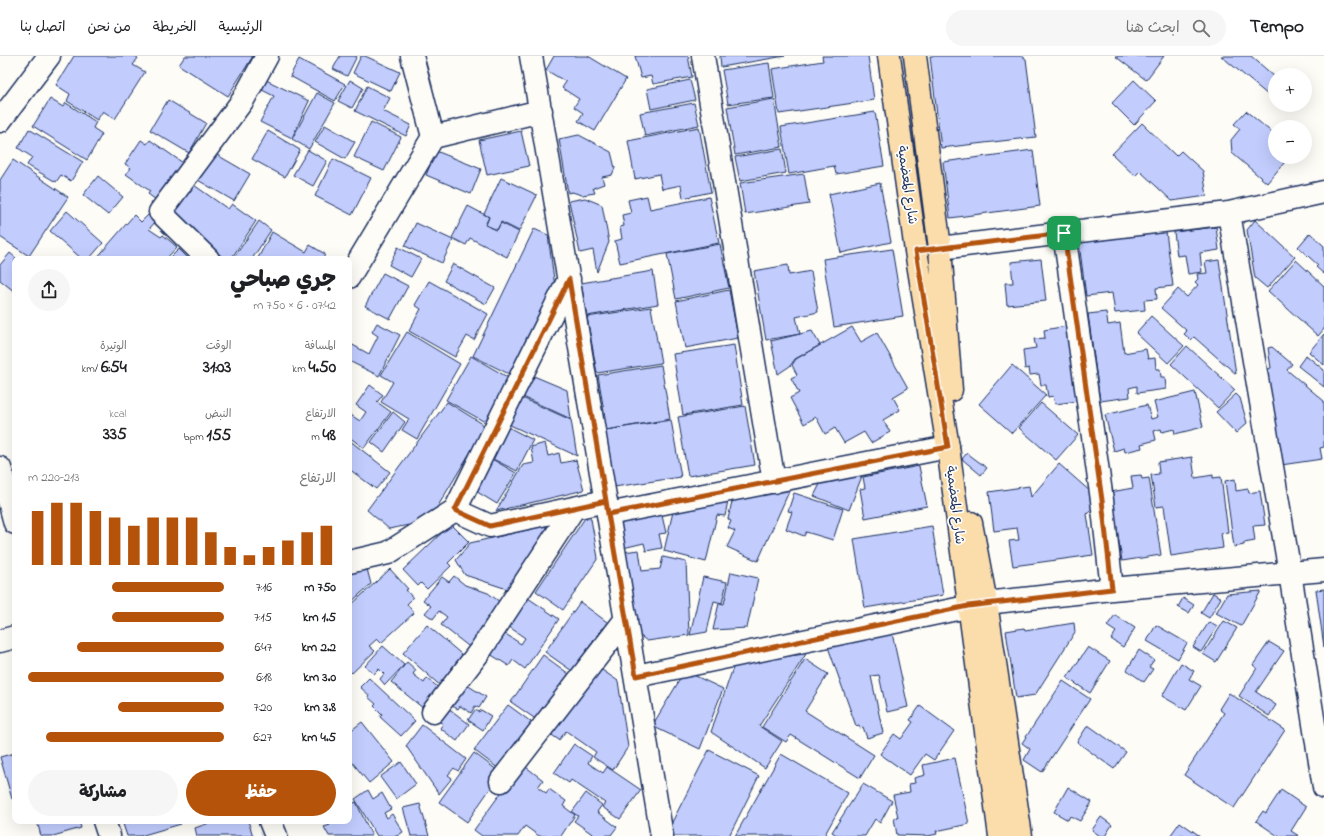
<!DOCTYPE html>
<html lang="ar">
<meta charset="utf-8">
<style>
body{margin:0;font-family:"Indie Flower","Playpen Sans Arabic",sans-serif;background:#f6f6f6;color:#202124;direction:rtl;height:100vh;display:flex;flex-direction:column;font-size:15px;white-space:nowrap}
*{box-sizing:border-box;margin:0}
p{font-size:13px;color:#757577}
.icon{flex:none;width:22px;height:22px;fill:none;stroke:currentColor;stroke-width:2;stroke-linecap:round;stroke-linejoin:round}
.map{position:relative;flex:1;overflow:hidden;direction:ltr}
.details{position:absolute;left:12px;top:200px;width:340px;height:568px;display:flex;flex-direction:column;background:#fff;border-radius:8px;box-shadow:0 4px 16px #0002;direction:rtl}
.details>*{flex:none}
.fabs{position:absolute;left:1268px;top:12px;display:grid;gap:8px}
.fabs a{display:grid;place-items:center;width:44px;height:44px;border-radius:50%;background:#fff;box-shadow:0 4px 16px #0002;font-size:20px}
.pin{position:absolute;display:grid;place-items:center;width:34px;height:34px;color:#fff;margin:-17px;border-radius:8px;box-shadow:0 2px 6px #0006}
.round{display:grid;place-items:center;flex:none;width:42px;height:42px;border-radius:21px;background:#f6f6f6}
.headline{display:flex;align-items:center;justify-content:space-between;height:68px;padding:0 16px}
h1{font-size:22px;font-weight:800;line-height:30px}
.stats{display:grid;grid-template-columns:repeat(3,1fr);gap:6px;height:68px;padding:4px 16px}
.stats div{display:grid;align-content:center}
.stats b{font-size:17px;font-weight:800}
.stats small{font-size:11px;font-weight:400}
.stats p{font-size:11px}
.chart{height:112px;padding:8px 16px}
.chart p{display:flex;justify-content:space-between}
.chart svg{width:100%;height:72px;margin-top:4px;stroke:#b45309;stroke-width:6}
.action{display:flex;gap:8px;margin-top:auto;padding:8px 16px}
.action a{flex:1;height:46px;border-radius:24px;background:#b45309;color:#fff;font-size:16px;font-weight:800;line-height:46px;text-align:center}
.action a+a{background:#f6f6f6;color:#202124}
ul{padding:0 16px;list-style:none;font-size:13px}
li{display:grid;grid-template-columns:64px 48px 1fr;align-items:center;height:30px}
li i{height:10px;border-radius:5px;background:#b45309}
header{display:flex;align-items:center;gap:24px;box-sizing:border-box;height:56px;padding:0 20px;background:#fff;border-bottom:1px solid #e0e0e0}
header strong{font-size:19px}
nav{display:flex;gap:22px;margin-inline-start:auto;font-size:14px}
.search{width:280px;height:36px;background:#f6f6f6;display:flex;align-items:center;gap:10px;box-sizing:border-box;padding:0 14px;border-radius:22px;color:#757577;font-size:15px}
.map>svg:first-child{display:block}
</style>
<header>
<strong>Tempo</strong>
<div class="search"><svg class="icon" aria-label="search" viewBox="0 0 24 24"><circle cx="10" cy="10" r="6"/><path d="M15 15l6 6"/></svg>ابحث هنا</div>
<nav><a>الرئيسية</a><a>الخريطة</a><a>من نحن</a><a>اتصل بنا</a></nav>
</header>
<div class="map">
<svg width="1324" height="780" viewBox="0 0 1324 780">
<rect width="100%" height="100%" fill="#fdfcf7"/>
<filter id="ink" filterUnits="userSpaceOnUse"><feTurbulence type="fractalNoise" baseFrequency=".025" numOctaves="2"/><feDisplacementMap in="SourceGraphic" scale="8" xChannelSelector="R" yChannelSelector="G"/><feConvolveMatrix kernelMatrix="1 2 1 2 8 2 1 2 1" color-interpolation-filters="sRGB"/></filter>
<g filter="url(#ink)">
<path fill="#c2cdfe" stroke="#1b2f5e" d="M74,0H135L138,2L133,9L145,16L115,63L103,55L97,64L67,45L70,38L56,29Z
M185,0H253L228,40L179,9Z
M340,0H357L347,20L333,13Z
M361,0H365L400,16L391,35L353,17Z
M554,0H588L626,23L595,75L578,65L583,57L574,51L579,43L562,32L566,26L546,14Z
M635,0H688L692,21L653,28L651,20L641,22Z
M720,0H785L721,11Z
M822,0H868L874,44L779,58L772,13L823,5Z
M930,0H1022L1026,3L1036,81L941,92Z
M1115,0H1164L1146,24Z
M1221,0H1251L1275,21V31L1268,39Z
M299,3L345,28L335,45L290,20Z
M769,7L774,42L728,48L722,14Z
M260,21L309,45L292,82L260,66L274,40L256,31Z
M350,24L363,32L352,52L338,45Z
M690,24L695,44L651,53L647,33Z
M1134,24L1156,45L1134,69L1112,47Z
M367,30L390,42L383,55L411,69L406,80L355,55Z
M317,37L335,47L309,93L292,83Z
M50,43L63,51L66,47L96,66L93,72L102,78L87,104L33,70Z
M774,43L782,91L735,99L727,51Z
M168,44L206,67L189,97L150,74Z
M694,47L699,69L645,80L640,57Z
M1246,55L1275,79V101H1289L1267,127L1232,97L1231,84L1240,73L1234,68Z
M875,56L884,110L836,118L834,110L789,118L781,71Z
M371,66L401,81L384,115L354,101Z
M1142,67L1176,100L1181,95L1203,115L1207,140L1172,145L1140,115L1135,120L1112,98Z
M325,69L355,86L345,103L315,86Z
M699,71L711,136L683,142L681,129L662,133L659,118L635,123L628,85Z
M29,73L83,106L71,125L61,119L56,126L27,109L32,101L18,92Z
M268,75L300,94L285,121L252,103Z
M521,75L529,110L487,119L479,84Z
M579,79L611,96L615,112L612,119L602,121L604,128L593,132L595,137L582,139L572,136L568,137L559,83Z
M141,84L147,88L150,84L186,109L160,147L148,138L150,135L126,118L131,112L125,108Z
M782,93L786,117L740,125L735,101Z
M308,94L327,105L313,130L293,119Z
M1033,94L1040,150L950,162L943,106Z
M436,95L481,113L471,138L426,119Z
M212,96L250,118L234,145L196,123Z
M333,103L371,122L352,159L315,140Z
M13,104L68,141L29,200L0,181V124Z
M804,118L809,148L745,158L740,127Z
M98,120L123,141L108,159L83,139Z
M501,122L537,139L519,175L501,166L497,174L486,169L489,161L484,158Z
M191,127L228,153L232,148L256,165L231,203H226L189,178L170,158Z
M880,127L891,186L841,197L829,138Z
M647,140L650,153L709,141L719,187L620,207L615,185L622,183L620,171L624,170L622,159L631,157L628,144Z
M585,142L602,149L609,186L597,216L593,194L580,197L569,145Z
M468,150L489,161L485,169L497,174L501,167L519,176L507,201L470,182L466,189L452,182Z
M67,155L103,187L89,203H82L50,175Z
M149,158L156,165L149,173L161,181L163,179L177,191L166,203H96L134,159L141,166Z
M1255,164L1295,201L1267,232L1255,222L1247,174Z
M259,165L271,174L252,203H233Z
M416,167L453,184L442,207L405,190Z
M1216,171L1219,194L1200,197L1202,216L1188,218L1185,199L1177,200L1174,176Z
M534,173L548,179L555,231L513,320L473,300Z
M272,176L306,196L310,189L325,198L323,203H260L258,202Z
M1166,176L1173,230L1156,232L1157,243L1144,244L1145,254L1115,257L1112,237L1086,240L1079,187Z
M1310,177L1324,190V218L1316,211L1318,209L1298,191Z
M720,188L729,232L676,243L667,198Z
M398,191L421,203L411,221L389,209Z
M179,193L189,203H169Z
M892,193L903,260L834,271L823,203Z
M10,197L17,203H15V236L0,224V209Z
M1041,203L1046,245L1007,249L1005,227H1013L1011,206Z
M1219,204L1236,318L1194,281L1191,284L1184,278L1187,275L1161,252L1178,233L1187,241L1198,229L1195,226L1198,223L1197,218L1207,217L1205,206Z
M1296,204L1324,230V273L1318,280L1268,235Z
M453,208L495,232L486,248L444,225Z
M788,209L789,219L811,215L818,256L796,261L800,278L766,284L754,215Z
M653,215L658,248L587,260L581,227Z
M383,217L408,230L390,263L365,250Z
M429,225L488,258L474,284L467,280L455,301L409,275L421,253L415,249Z
M729,234L738,282L685,292L676,245Z
M651,251L661,307L597,317L587,261Z
M1106,256L1108,269L1120,267L1124,297L1146,293L1148,303L1155,302L1156,313H1160L1161,321H1165L1166,333L1137,337V330L1129,332L1130,341L1100,345L1088,258Z
M1151,260L1184,290L1168,307L1136,277Z
M377,267L400,279L379,320L349,305V287L369,298L378,280L372,276Z
M1067,270L1078,345L1055,348L1053,340L1048,341L1046,329H1041L1039,318L1030,319L1029,312L1025,313L1023,294L1036,292L1034,283L1045,282L1044,274Z
M852,271L861,286L877,277L908,332L893,341L900,354L883,364L890,376L871,387L864,376L844,387L835,372L825,378L816,361L804,368L790,342L799,337L791,322L797,319L792,309L796,303Z
M812,275L820,289L795,303L790,310L778,318L771,285Z
M407,276L460,308L417,383L402,374L409,363L381,346L393,326L381,319Z
M1324,278V309L1309,296Z
M734,289L743,349L683,359L673,298Z
M1187,290L1235,334L1218,352L1171,308Z
M1272,291L1292,308L1287,314L1324,345V391L1320,392L1322,403L1281,409L1267,313L1271,312L1268,292Z
M1306,299L1324,314V331L1298,310Z
M471,300L509,322L485,366L446,344Z
M661,309L670,363L607,374L598,319Z
M1012,309L1046,339L1012,377L979,348Z
M529,318L567,334L571,363L521,340Z
M370,329L383,339L377,346L391,356L364,392L349,381V358L360,365L366,356L356,349Z
M1195,336L1203,371L1175,378L1174,373L1162,376L1161,373L1154,375L1156,384L1141,388L1142,392L1125,396L1124,392L1114,395L1105,359L1147,349L1151,363L1158,361L1154,346Z
M1236,338L1240,342L1247,367L1236,377L1216,356Z
M520,341L571,364L577,400L508,368Z
M447,346L486,370L429,465L389,473L367,454Z
M1041,347L1078,379L1056,404L1019,372Z
M745,350L755,409L688,420L678,361Z
M393,356L405,366L384,396L371,386Z
M671,364L681,421L614,431L605,374Z
M508,371L533,384L517,415L491,402Z
M349,384L390,416L376,433L349,413Z
M545,387L548,400L559,397L561,407L576,404L584,434L496,455L523,409L534,407L531,391Z
M967,397L987,412L981,419L962,403Z
M1192,401L1195,422L1213,419V422L1221,421L1228,476L1221,477L1223,492L1171,500L1164,450L1156,451L1151,419L1159,418L1158,406Z
M492,403L516,417L497,448L474,434Z
M1059,408L1100,444L1087,458L1093,499L1013,510L1009,485L1019,484L1017,472L994,475L989,436L1029,430L1031,441Z
M919,410L927,450L865,462L860,433L865,432L863,421Z
M1141,419L1142,423L1149,422L1161,499L1122,505L1111,436L1133,432L1131,420Z
M862,420L849,454L814,440L822,424Z
M1235,423L1236,435L1248,433L1249,437L1260,435L1265,469L1253,470L1255,485L1244,487V489L1234,491L1225,425Z
M791,431L758,505L727,491L735,475L728,472L731,465L728,463L733,441Z
M794,437L843,453L833,484L806,476L804,480L786,473L792,456L788,455Z
M729,439L725,460L717,459L706,506L664,495L675,447Z
M660,451L666,477L659,478L662,492L646,495L644,487L623,492L616,461Z
M585,462L591,463L598,502L563,554L536,535Z
M451,468L469,486L448,507L451,510L427,533L421,527L418,530L403,514Z
M545,470L550,487L513,535L465,519L456,504L470,487Z
M932,470L943,539L865,552L854,483Z
M639,494L642,515L660,513L663,501L686,506L689,579L647,585L634,575L623,496Z
M367,513L371,528L349,548V517Z
M390,513L408,533L406,534L413,542L407,548L414,557L381,587L377,583L369,590L375,595L352,617L349,614V551Z
M731,516L758,522L747,572L713,574L719,547L724,548Z
M454,520L465,529L488,537L504,549L472,593L441,569L447,561L439,555L433,563L425,557L431,550L423,544L442,521L449,526Z
M703,521L727,526L722,547L714,545L707,576L690,579Z
M1324,533V591L1316,534Z
M1261,535L1241,570L1216,557L1227,538Z
M1213,537L1221,542L1209,562L1201,557Z
M528,542L559,563L525,613L513,604L509,610L490,598L504,577L521,588L525,582L508,570Z
M1183,542L1194,549L1189,557L1178,551Z
M580,546L607,566L572,615L545,596Z
M1115,559L1135,572L1123,591L1111,583L1116,576L1107,570Z
M1224,565L1237,572L1216,606L1203,598Z
M1209,566L1217,571L1201,596L1193,591Z
M1074,567L1075,576L1035,639L1016,642L1006,575L1024,572L1025,575Z
M427,569L467,603L443,632L403,597Z
M1156,569L1187,587L1178,603L1147,585Z
M892,577L908,651L887,656L879,619L871,620L883,677L867,682L863,671L860,672L859,669L856,670L828,591Z
M1269,586L1284,595L1256,636L1276,649L1269,660L1239,640L1257,612L1253,609Z
M383,590L404,609L385,629L380,623L384,618L379,613L374,618L365,610Z
M1088,591L1110,605L1090,637L1067,622Z
M1139,594L1154,604L1149,611L1153,613L1144,626L1127,614Z
M806,598L759,670L782,685L765,712L711,676L735,606Z
M543,599L569,618L537,664L511,646Z
M805,603L828,618L805,655L874,699L860,722L791,679L786,686L762,671Z
M407,606L416,614L413,618L424,627L427,622L440,633L424,653L391,626Z
M592,607L618,625L628,691L613,714L593,701L596,696L566,675L559,684L546,675Z
M1181,607L1194,615L1189,623L1201,630L1186,654L1162,640Z
M685,615L723,633L700,693L652,670Z
M369,622L415,665L401,680L380,661L382,658L374,650L376,648L368,641L369,639L360,631Z
M1063,625L1090,643L1042,716L1024,704L1030,693L1022,687Z
M467,629L486,641L479,652L475,650L471,657L460,650L458,653L450,649Z
M1229,637L1285,674L1234,752L1184,719L1224,657L1219,653Z
M443,648L469,668L457,685L440,672L443,668L433,661Z
M508,649L534,668L499,713L474,694Z
M920,650L954,675L934,704L925,698L910,719L880,698L894,678L901,683L913,666L910,664Z
M475,654L479,656L481,654L491,660L483,674L468,664Z
M362,666L394,706L369,727L352,706L349,709V676Z
M422,669L466,703L458,715L454,712L448,719L452,722L439,738L406,690Z
M1088,669L1126,696L1114,713L1077,686Z
M574,688L592,700L588,707L603,717L607,711L641,734L620,763L602,751L605,747L571,724L569,727L554,717Z
M709,694L759,720L729,780H669L668,774Z
M15,697V742L12,743L0,701Z
M474,697L501,717L467,766L439,746Z
M781,698L848,737L824,780H735Z
M955,702L969,768L936,775L937,778L928,780L897,779L894,762L898,761L893,739L910,736L909,728L915,727L914,722L925,719L923,709Z
M401,706L416,728L396,743L380,721Z
M522,708L543,724L538,731L546,737L549,733L566,745L563,750L575,759L561,780H539L525,770L518,780H482L474,774Z
M863,728L892,745L880,767L875,763L865,780H838L832,776Z
M1068,731L1092,746L1080,765L1070,760L1068,764L1054,756Z
M368,734L373,743L382,737L391,753L384,757L387,762L392,758L403,776L397,780H377L355,743Z
M1281,734L1306,751L1291,775L1299,780H1278L1256,765L1263,755L1266,757Z
M586,737L602,749L597,756L617,771L611,779L595,780L574,765L578,760L572,756Z
M356,746L372,780H329L324,771L330,769L328,765H349V749Z
M420,748L429,780H411L403,752Z
M1101,761L1112,769L1105,780H1100L1092,774Z
M37,765H79L81,772L53,780H41Z
M122,765H180L181,768L140,780H127Z
M215,765H248L253,780H197L195,772Z
M1180,766L1200,780H1170Z"/>
<g fill="none" stroke-linecap="round" stroke-linejoin="round">
<g stroke="#1b2f5e" stroke-width="25">
<path id="minor" d="M412,0L433,81L541,55
M531,0L662,780
M703,0L774,426
M0,65L49,0
M1229,157L1290,517L1324,731
M1064,177L1102,444L1112,533
M940,192L1229,157L1324,136
M208,203L160,156L243,44L267,0
M349,221L433,81
M0,412L15,467
M455,454L490,470L606,445
M608,458L948,391
M349,506L388,497L455,454L569,223
M0,585L15,581
M636,620L986,547L1112,533L1324,514
M433,656L480,595L574,452
M501,725L626,563
M104,765L109,780
M270,765L276,780"/>
</g>
<g stroke="#1b2f5e" stroke-width="25">
<path id="primary" d="M889,0L916,195L948,391L1000,780
M915,0L940,192L951,334
M971,467L986,547L1021,780"/>
</g>
<use href="#minor" stroke="#fdfcf7" stroke-width="22"/>
<use href="#primary" stroke="#fbddab" stroke-width="22"/>
</g>
</g>
<g fill="none" stroke-linecap="round" stroke-linejoin="round" filter="url(#ink)">
<g stroke="#fff" stroke-width="8">
<path id="route" d="M1064,177L916,195L948,391L608,458L606,445L490,470L455,454L569,223L606,445L608,458L636,620L968,550L1112,533L1102,444L1064,177"/>
</g>
<use href="#route" stroke="#b45309" stroke-width="5"/>
</g>
<g text-anchor="middle" dominant-baseline="central" stroke-width="3.5" stroke-linejoin="round" paint-order="stroke">
<g font-size="13" fill="#1b2f5e" stroke="#fdfcf7">
<text transform="translate(907 129) rotate(82)">شارع المعضمية</text>
<text transform="translate(955 449) rotate(83)">شارع المعضمية</text>
</g>
</g>
</svg>
<div class="fabs">
<a>+</a>
<a>−</a>
</div>
<div class="pin" style="left:1064px;top:177px;background:#1e9e55"><svg class="icon" aria-label="arrive" viewBox="0 0 24 24"><path d="M6 21V4h12l-3 4 3 4H6"/></svg></div>
<section class="details">
<div class="headline"><div><h1>جري صباحي</h1><p>07:42 · 6 × 750 m</p></div><a class="round"><svg class="icon" aria-label="share" viewBox="0 0 24 24"><path d="M12 15V3M7 8l5-5 5 5M5 13v7h14v-7"/></svg></a></div>
<div class="stats">
<div><p>المسافة</p><b>4.50<small> km</small></b></div>
<div><p>الوقت</p><b>31:03</b></div>
<div><p>الوتيرة</p><b>6:54<small> /km</small></b></div>
</div>
<div class="stats">
<div><p>الارتفاع</p><b>48<small> m</small></b></div>
<div><p>النبض</p><b>155<small> bpm</small></b></div>
<div><p>kcal</p><b>335</b></div>
</div>
<div class="chart"><p><span>الارتفاع</span>213–220 m</p>
<svg viewBox="0 0 160 44" preserveAspectRatio="none"><path d="M5 44V11M15 44V6M25 44V6M35 44V11M45 44V15M55 44V20M65 44V15M75 44V15M85 44V15M95 44V24M105 44V33M115 44V38M125 44V33M135 44V29M145 44V24M155 44V20"/></svg>
</div>
<ul>
<li><b>750 m</b>7:16<i style="width:57%"></i></li>
<li><b>1.5 km</b>7:15<i style="width:57%"></i></li>
<li><b>2.2 km</b>6:47<i style="width:75%"></i></li>
<li><b>3.0 km</b>6:18<i style="width:100%"></i></li>
<li><b>3.8 km</b>7:20<i style="width:54%"></i></li>
<li><b>4.5 km</b>6:27<i style="width:91%"></i></li>
</ul>
<div class="action"><a>حفظ</a><a>مشاركة</a></div>
</section>
</div>
